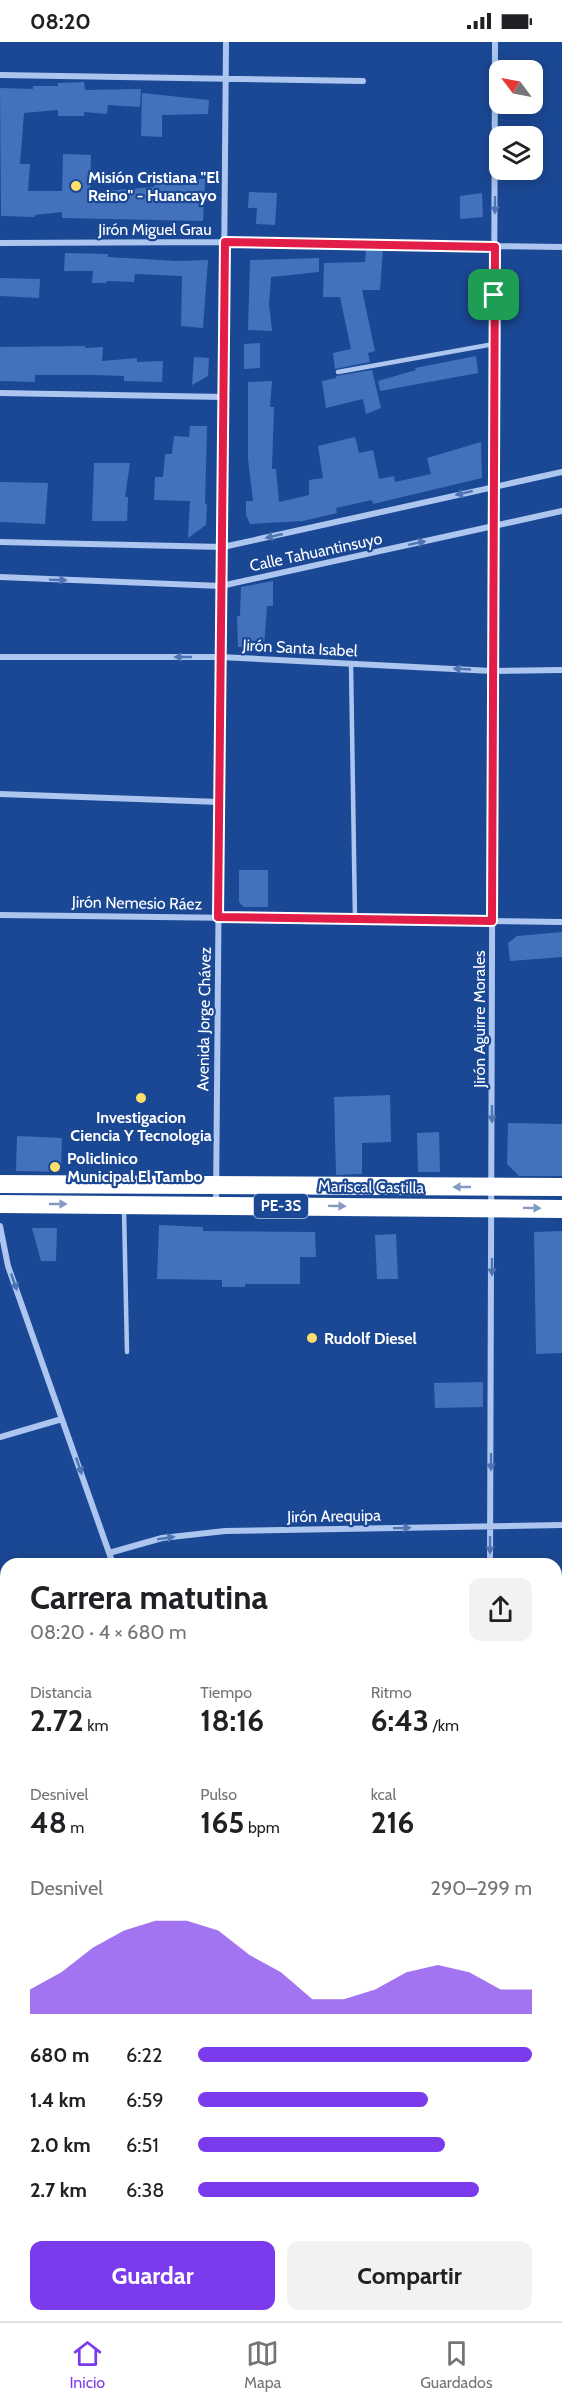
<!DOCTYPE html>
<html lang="es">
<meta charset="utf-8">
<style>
body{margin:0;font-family:Cabin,sans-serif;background:#f2f2f2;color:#202124;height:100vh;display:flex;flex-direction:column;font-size:22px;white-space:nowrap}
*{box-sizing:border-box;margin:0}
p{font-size:20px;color:#757577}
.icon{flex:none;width:33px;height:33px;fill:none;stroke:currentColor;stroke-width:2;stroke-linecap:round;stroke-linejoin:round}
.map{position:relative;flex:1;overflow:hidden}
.drawer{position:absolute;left:0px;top:1516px;width:562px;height:764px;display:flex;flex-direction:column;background:#fff;border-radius:18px 18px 0 0;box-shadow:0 3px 15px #0003}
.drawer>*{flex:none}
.needle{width:39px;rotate:302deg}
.controls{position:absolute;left:489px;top:18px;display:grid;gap:12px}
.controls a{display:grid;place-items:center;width:54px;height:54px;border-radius:12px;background:#fff;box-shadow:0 3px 15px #0003;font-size:30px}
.pin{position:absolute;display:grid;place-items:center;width:51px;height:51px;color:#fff;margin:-26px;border-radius:12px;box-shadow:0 3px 9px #0006}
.round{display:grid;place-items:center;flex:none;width:63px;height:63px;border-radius:12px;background:#f2f2f2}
.overview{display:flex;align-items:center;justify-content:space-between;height:102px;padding:0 30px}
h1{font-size:33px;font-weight:800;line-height:45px}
.figures{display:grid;grid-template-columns:repeat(3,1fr);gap:9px;height:102px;padding:6px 30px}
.figures div{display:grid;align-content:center}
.figures b{font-size:30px;font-weight:800}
.figures small{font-size:16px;font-weight:400}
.figures p{font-size:16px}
.chart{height:168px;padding:12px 30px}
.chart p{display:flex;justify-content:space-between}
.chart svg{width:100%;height:108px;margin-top:6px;fill:#7c3aed;opacity:.7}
.action{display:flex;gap:12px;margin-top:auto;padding:12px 30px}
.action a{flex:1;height:69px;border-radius:12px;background:#7c3aed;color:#fff;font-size:24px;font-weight:800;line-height:69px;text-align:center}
.action a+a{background:#f2f2f2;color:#202124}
ul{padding:0 30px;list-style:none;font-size:20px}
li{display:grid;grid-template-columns:96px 72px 1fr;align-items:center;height:45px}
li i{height:15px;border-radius:8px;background:#7c3aed}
.status{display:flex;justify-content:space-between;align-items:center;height:42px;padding:0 30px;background:#fff;direction:ltr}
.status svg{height:16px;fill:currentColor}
.menu{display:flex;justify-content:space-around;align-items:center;height:84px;border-top:2px solid #e0e0e0;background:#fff;font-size:16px;color:#757577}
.menu a{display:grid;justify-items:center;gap:3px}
.menu .active{color:#7c3aed}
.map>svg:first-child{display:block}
</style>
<div class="status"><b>08:20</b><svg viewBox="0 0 49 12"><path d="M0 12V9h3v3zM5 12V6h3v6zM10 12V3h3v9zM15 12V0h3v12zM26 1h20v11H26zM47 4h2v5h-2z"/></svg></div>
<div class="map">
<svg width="562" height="2279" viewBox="0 0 562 2279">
<rect width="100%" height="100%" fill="#1b4894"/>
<path fill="#4471bb" d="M84,40L85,48L141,47L140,65L108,63L107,72L84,70V74H58V68L24,71L20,122H30L28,149H62L63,112L91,113L90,150L154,145L155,138L205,137L203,179L62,176V170L35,173V175L1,174L0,46L33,47V44H58V41Z
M142,51L209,58L208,72L162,73V95L141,94Z
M249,150L277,151L275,183L256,182L257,166H248Z
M482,151L483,175L460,177V154Z
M366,207L383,208L380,248H362L375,309L368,311L370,320L335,327L333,311L351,307L340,255H323L324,221L365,220Z
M65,211L108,212V215L177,219L208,218L203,286L181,284L182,234L135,232L134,240L107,239L106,241H92L93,229H64Z
M319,216V230L271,235L269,262L272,289L248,288L250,218Z
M0,236L40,237L39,256L0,254Z
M260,301V326L244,327V302Z
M85,304V306L103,305L102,319L137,316V320L163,319L162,340L124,339V334L95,333H35V340L0,339V305Z
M476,314L478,331L380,349L378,339L416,328L415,326Z
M194,315L209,316L208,334L192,343Z
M372,328L381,366L366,372L363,357L326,366L322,339L336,336V334Z
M272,339L270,365H274L272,427H276L279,460L309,453V438L323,436L318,404L355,395L359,411L373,408L379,437L394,434L395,440L431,432L427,416L481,400L482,436L373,462L372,458L336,466L337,471L303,479L250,482L246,473V459H253L248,417V340Z
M190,384H207L205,462H207L206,483L188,496L190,459L154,458L155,435H163L165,412H172L174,394L189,395Z
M94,421H130L125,455H128L127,479H92Z
M0,440L48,441L45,482L0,480Z
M273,539V564H267L264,605H238L237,574H240L241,545Z
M239,828H268V865H244L239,860Z
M562,890V915L510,919L508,901L517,894Z
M390,1053L391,1100L362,1101V1132L336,1133L334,1055Z
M508,1081L562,1082V1134H519L507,1122Z
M439,1090L440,1130H418L417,1091Z
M17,1094L62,1096L61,1130L16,1129Z
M159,1183L203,1185V1189L315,1190L316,1215H300V1242H245V1245H222V1238L157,1237Z
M32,1186H57L56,1219H41Z
M562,1189V1311L536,1312L534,1190Z
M396,1192L398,1237H377L375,1193Z
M483,1340V1365L435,1366L434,1341Z"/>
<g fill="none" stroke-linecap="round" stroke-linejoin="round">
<path stroke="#acc6ef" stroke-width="4.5" d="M338,330L494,302
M351,622L355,877
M124,1168L127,1310"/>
<path stroke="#acc6ef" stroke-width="6" d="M0,33L363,39
M0,201L225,200L562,205
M0,351L224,355
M0,500L223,505L562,430
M0,535L221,544L562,469
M0,615H220L492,629L562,628
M0,752L219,760
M0,873L562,880
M216,1163L226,0
M0,1184L8,1224L113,1522
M0,1395L62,1377
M109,1511L162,1496L225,1489L562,1483
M490,1522L495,0
M0,1715L6,1714
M556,1750H562
M0,2040L6,2038
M556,2075H562
M294,2274V2279
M261,2279L278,2274
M487,2279V2274"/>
<path stroke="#fff" stroke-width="18" d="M0,1142L562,1145
M0,1162L562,1167"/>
</g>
<defs><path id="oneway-solid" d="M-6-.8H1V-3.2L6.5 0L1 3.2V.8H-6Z" transform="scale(1.5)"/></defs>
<g fill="#4e74b4">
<use href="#oneway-solid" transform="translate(495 163) rotate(90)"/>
<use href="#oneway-solid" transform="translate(464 451) rotate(167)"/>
<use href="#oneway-solid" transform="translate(274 494) rotate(167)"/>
<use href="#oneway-solid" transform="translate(417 501) rotate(-12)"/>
<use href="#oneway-solid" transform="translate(58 538) rotate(2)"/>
<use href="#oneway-solid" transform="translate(183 615) rotate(-180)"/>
<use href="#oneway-solid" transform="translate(462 627) rotate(-177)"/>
<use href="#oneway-solid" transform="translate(492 1072) rotate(90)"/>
<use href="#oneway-solid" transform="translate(492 1225) rotate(90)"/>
<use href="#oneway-solid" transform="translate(14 1240) rotate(71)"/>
<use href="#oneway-solid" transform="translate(491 1420) rotate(90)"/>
<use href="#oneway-solid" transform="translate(79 1424) rotate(71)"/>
<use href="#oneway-solid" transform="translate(402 1486) rotate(-1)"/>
<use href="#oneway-solid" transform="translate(166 1496) rotate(-9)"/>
<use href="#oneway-solid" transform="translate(490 1503) rotate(90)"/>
</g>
<g fill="#829ac4">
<use href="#oneway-solid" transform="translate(462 1145) rotate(-180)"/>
<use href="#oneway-solid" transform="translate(58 1162)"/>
<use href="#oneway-solid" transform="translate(337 1164) rotate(1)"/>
<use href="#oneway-solid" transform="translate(532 1166) rotate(1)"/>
</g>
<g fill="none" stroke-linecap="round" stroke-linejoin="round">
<g stroke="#fff" stroke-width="12">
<path id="route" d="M225,200L495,205L492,879L218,875Z"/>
</g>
<use href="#route" stroke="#e11d48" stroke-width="8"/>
</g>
<g fill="#ffde6b" stroke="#1b4894" stroke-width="2">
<circle cx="76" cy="144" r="6"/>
<circle cx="141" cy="1056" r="6"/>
<circle cx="55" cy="1125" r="6"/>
<circle cx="312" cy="1296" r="6"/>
</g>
<g text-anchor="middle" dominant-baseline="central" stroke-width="4.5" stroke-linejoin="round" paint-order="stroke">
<rect fill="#1b4894" stroke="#bbc8df" stroke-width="1.5" x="254" y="1152" width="54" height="24" rx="4.5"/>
<g font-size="15" font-weight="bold" fill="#fff">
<text x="281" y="1164">PE-3S</text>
</g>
<g font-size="16" font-weight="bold" fill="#fff" stroke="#1b4894" text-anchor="start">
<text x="88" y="135">Misión Cristiana "El<tspan x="88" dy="18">Reino" - Huancayo</tspan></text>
<text x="141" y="1075" text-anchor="middle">Investigacion<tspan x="141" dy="18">Ciencia Y Tecnologia</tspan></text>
<text x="67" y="1116">Policlinico<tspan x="67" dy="18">Municipal El Tambo</tspan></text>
<text x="324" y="1296">Rudolf Diesel</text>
</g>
<g font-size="16" fill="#fff" stroke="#1b4894">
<text x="155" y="187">Jirón Miguel Grau</text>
<text transform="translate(316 510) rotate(-12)">Calle Tahuantinsuyo</text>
<text transform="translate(300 606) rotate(3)">Jirón Santa Isabel</text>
<text transform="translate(137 861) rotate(1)">Jirón Nemesio Ráez</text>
<text transform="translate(204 977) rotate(-89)">Avenida Jorge Chávez</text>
<text transform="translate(479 977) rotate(-90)">Jirón Aguirre Morales</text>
<text transform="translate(371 1145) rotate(1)">Mariscal Castilla</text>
<text transform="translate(334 1474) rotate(-1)">Jirón Arequipa</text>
</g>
</g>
</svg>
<div class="controls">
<a><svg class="needle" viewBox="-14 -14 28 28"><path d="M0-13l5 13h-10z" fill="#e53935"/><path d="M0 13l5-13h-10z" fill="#757577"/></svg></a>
<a><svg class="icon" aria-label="layers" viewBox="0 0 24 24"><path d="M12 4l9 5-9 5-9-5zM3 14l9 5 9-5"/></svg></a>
</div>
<div class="pin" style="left:494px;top:253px;background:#1e9e55"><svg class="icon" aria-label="arrive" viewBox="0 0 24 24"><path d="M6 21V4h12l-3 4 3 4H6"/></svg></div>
<section class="drawer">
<div class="overview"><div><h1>Carrera matutina</h1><p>08:20 · 4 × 680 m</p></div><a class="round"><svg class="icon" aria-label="share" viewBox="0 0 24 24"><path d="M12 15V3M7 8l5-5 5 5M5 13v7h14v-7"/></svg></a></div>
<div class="figures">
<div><p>Distancia</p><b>2.72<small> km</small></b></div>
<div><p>Tiempo</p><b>18:16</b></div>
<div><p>Ritmo</p><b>6:43<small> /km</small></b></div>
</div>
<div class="figures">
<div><p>Desnivel</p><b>48<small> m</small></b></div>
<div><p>Pulso</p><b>165<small> bpm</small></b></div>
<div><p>kcal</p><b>216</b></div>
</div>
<div class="chart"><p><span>Desnivel</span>290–299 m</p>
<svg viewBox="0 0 160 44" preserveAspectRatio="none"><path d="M0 44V34L10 27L20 17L30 10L40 6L50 6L60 10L70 20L80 27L90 38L100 38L110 34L120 27L130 24L140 27L150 34L160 34V44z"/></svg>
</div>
<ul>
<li><b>680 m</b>6:22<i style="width:100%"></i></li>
<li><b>1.4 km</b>6:59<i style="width:69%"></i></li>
<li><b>2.0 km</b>6:51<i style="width:74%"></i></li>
<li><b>2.7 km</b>6:38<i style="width:84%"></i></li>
</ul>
<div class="action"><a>Guardar</a><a>Compartir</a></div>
</section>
</div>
<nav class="menu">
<a class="active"><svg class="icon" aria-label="home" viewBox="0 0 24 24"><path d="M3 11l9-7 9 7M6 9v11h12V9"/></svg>Inicio</a>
<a><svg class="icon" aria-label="map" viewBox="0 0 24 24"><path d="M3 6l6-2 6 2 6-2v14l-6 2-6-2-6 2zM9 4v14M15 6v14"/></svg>Mapa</a>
<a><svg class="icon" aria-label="saved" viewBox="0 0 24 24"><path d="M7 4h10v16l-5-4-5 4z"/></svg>Guardados</a>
</nav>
